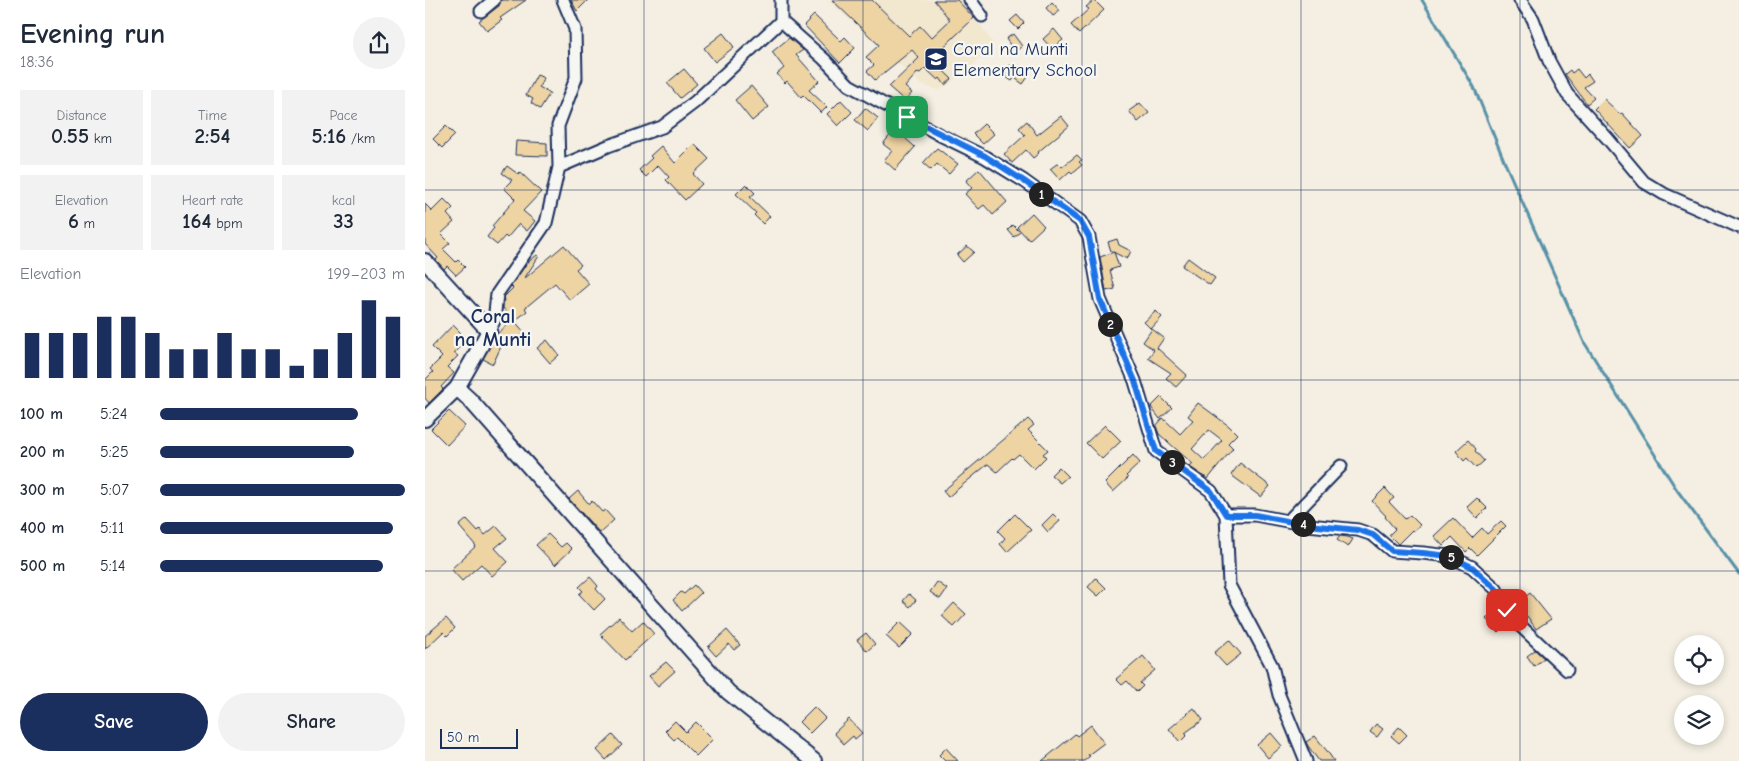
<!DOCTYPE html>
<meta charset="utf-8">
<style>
body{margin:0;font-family:"Comic Neue",sans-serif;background:#f2f2f3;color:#1f2937;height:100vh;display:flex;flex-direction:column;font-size:19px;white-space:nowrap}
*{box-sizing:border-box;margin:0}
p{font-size:16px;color:#747a83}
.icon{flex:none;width:28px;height:28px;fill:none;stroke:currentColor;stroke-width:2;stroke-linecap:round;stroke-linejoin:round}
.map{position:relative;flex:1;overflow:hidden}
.details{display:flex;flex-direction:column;background:#fff;width:425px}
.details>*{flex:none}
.controls{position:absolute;left:1249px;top:635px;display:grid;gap:10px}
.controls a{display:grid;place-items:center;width:50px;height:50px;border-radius:50%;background:#fff;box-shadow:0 2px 8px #0003;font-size:25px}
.scale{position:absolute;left:15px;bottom:12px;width:78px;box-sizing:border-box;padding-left:5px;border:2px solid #1b2f5e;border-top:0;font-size:14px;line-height:18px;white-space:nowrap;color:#1b2f5e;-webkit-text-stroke:4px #f6f6f2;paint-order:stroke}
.pin{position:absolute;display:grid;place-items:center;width:42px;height:42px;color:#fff;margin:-21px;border-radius:10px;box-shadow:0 2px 8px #0006}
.km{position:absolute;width:25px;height:25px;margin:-12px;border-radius:50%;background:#222;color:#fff;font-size:14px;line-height:25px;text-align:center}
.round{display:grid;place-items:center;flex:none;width:52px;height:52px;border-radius:26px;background:#f2f2f3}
.headline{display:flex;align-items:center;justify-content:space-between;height:85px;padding:0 20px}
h1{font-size:28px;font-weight:700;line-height:38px}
.figures{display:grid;grid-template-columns:repeat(3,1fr);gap:8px;height:85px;padding:5px 20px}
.figures div{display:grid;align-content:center;border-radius:0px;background:#f2f2f3;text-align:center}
.figures b{font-size:21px;font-weight:700}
.figures small{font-size:14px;font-weight:400}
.figures p{font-size:14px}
.chart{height:140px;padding:10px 20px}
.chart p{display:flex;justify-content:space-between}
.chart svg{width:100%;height:90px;margin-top:5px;stroke:#1b2f5e;stroke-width:6}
.button{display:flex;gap:10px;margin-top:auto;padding:10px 20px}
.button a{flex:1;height:58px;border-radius:30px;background:#1b2f5e;color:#fff;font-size:20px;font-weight:700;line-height:58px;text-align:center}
.button a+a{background:#f2f2f3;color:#1f2937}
ul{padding:0 20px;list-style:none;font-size:16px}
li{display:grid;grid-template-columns:80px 60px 1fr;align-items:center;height:38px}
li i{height:12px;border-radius:6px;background:#1b2f5e}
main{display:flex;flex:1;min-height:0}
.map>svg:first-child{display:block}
</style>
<main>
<section class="details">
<div class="headline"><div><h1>Evening run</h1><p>18:36</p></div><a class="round"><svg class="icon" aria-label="share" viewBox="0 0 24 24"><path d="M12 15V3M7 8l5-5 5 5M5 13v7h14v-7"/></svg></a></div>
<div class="figures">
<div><p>Distance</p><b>0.55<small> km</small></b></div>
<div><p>Time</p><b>2:54</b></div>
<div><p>Pace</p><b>5:16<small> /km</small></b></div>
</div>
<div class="figures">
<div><p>Elevation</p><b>6<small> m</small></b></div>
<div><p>Heart rate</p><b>164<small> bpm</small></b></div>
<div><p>kcal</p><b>33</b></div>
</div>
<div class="chart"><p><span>Elevation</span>199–203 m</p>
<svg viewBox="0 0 160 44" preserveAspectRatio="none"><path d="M5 44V22M15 44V22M25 44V22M35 44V14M45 44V14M55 44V22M65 44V30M75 44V30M85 44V22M95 44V30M105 44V30M115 44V38M125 44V30M135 44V22M145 44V6M155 44V14"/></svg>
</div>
<ul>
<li><b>100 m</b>5:24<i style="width:81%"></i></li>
<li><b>200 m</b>5:25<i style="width:79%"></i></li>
<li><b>300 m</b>5:07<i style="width:100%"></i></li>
<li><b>400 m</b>5:11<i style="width:95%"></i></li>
<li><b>500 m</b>5:14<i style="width:91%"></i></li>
</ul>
<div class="button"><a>Save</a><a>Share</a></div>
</section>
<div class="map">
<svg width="1314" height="761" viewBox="0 0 1314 761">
<rect width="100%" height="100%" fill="#f4efe2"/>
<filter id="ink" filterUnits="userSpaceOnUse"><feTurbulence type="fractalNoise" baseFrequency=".02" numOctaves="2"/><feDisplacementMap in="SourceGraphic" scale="10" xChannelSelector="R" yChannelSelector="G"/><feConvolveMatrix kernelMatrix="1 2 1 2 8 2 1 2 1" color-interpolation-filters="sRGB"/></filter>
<g filter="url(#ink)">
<path fill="#f2e7cf" d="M403,0H538L569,45L539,73L514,90L496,84Z"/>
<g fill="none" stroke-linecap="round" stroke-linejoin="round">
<path stroke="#5891a8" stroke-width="3" d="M997,0L1049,87L1080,163L1159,342L1252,490L1314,574"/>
</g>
<path fill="#eed4a3" stroke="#1b2f5e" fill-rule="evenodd" d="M76,0H101L75,18L77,20L62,31L54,21L74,6Z
M146,0H163L152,11Z
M407,0H447L484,36L495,26L506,38L525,20L509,0H532L549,18L506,59L527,79L520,85L515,78L513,80L500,68L495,73L493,72L480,87L487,93L480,101L464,87L494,58L487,50L450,80L442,71L449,65L441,57L454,45Z
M669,0L679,10L654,34L646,25L664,9L661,7Z
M627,2L635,11L628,16L621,8Z
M389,15L416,41L420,37L430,48L415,63L379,25Z
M592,15L599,23L593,29L585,21Z
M629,29L638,40L627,49L618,39Z
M298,33L309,47L290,62L279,48Z
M588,34L597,46L590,52L581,39Z
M364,38L378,50L371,55L394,81L384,90L402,107L396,113L378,95L376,97L362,81L360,83L352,74L359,68L347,52Z
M585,65L594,72L587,81L578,75Z
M259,69L272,84L255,98L242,83Z
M1152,69L1159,78L1163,74L1168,81L1159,87L1169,98L1162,104L1140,74L1145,70L1147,73Z
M598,70L605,74L598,84L591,79Z
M112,75L119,78L114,87L125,93L115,109L106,103L108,99L101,95Z
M326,86L344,107L327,121L310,100Z
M1179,99L1195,114L1197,113L1218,136L1205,148L1169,109Z
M416,100L427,112L413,126L402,114Z
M715,103L724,113L713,122L704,111Z
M440,108L453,118L443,131L430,120Z
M636,116L644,126L613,152L614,153L608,158L601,150L587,163L579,154L600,135L594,128L602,121L612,135Z
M559,124L569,134L558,144L548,134Z
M21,126L30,135L17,148L8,139Z
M470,129L490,147L470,170L459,160L467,151L458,144Z
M91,141L122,143V156L90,155Z
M269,144L284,159L268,174L277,184L260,200L241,180L244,177L233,165L221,177L214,170L227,158L225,156L236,146L250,163Z
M512,148L533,164L524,174L512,164L506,170L498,163Z
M652,155L657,160L654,162L657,165L647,173L645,171L635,180L625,169L633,163L637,167Z
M82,166L93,174L95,172L116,192L98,211L110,221L102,231L94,224L82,238L80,236L72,245L62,237L69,228L67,226L90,199L79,188L87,180L77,173Z
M554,169L582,202L568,215L559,205L554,209L540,194L547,188L541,181Z
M321,184L330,193L325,197L345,216L338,224L329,215L331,213L311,194Z
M19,199L28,208L22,214L29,222L16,234L25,243L18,249L31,262L33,260L40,267L31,275L22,266L19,269L11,260L13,258L0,244V204L7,211Z
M607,213L619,226L604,240L592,227Z
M588,225L595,232L589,237L583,230Z
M692,239L694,245L706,251L702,259L686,251L683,242Z
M139,245L156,265L151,269L164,284L145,300L130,283L100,308L102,311L90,321L88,319L100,333L87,345L80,338L68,364L58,359L72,334L88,319L78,308L79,297L88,288L86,286L102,263L112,255L114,256L99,279Z
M542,246L549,252L538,262L532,255Z
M689,252L694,267L685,270L690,289L681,291L675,257Z
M763,258L790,278L785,285L757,266Z
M731,311L737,317L726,329L719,322Z
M28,325L42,339L29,353L33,356L22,367L29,373L16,387L18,389L4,403L0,398V380L8,372L5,369L17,357L7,347Z
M727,329L739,338L732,348L762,375L751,387L741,378L746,373L723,358L729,350L718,342Z
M122,340L134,355L125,363L112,348Z
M736,397L747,408L735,419L726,407Z
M773,403L804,426L812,434L803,443L808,448L783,479L765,467L768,464L734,434L731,426L738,418L755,434L768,420L763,416ZM784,430L797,440L779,460L767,449Z
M24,411L40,426L22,445L6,429Z
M603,419L609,425L603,430L623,450L618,454L621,457L609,469L594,454L588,459L587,458L572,472L563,464L523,497L518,491Z
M680,425L696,441L677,459L661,443Z
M1043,440L1051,449L1050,451L1059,461L1051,468L1042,458L1039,461L1031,451Z
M708,455L715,463L701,476L703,478L688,492L680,483Z
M815,463L845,486L836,497L806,475Z
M634,467L643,476L635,483L626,475Z
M960,488L969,498L964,502L980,519L985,515L995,525L988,531L987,530L973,544L964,535L970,529L960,517L961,516L947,501Z
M153,491L164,504L167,501L177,512L180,510L189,520L175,533L144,499Z
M1052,498L1062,508L1052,518L1042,507Z
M590,514L606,530L582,552L575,544L580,538L573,531Z
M628,514L635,521L623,532L617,525Z
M1028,518L1047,538L1057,528L1062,534L1076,521L1081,526L1052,555L1045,548L1041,552L1027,537L1018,546L1009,536Z
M42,519L53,531L55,529L60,535L71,526L82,538L70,548L83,562L67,576L56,564L37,581L26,569L51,546L34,526Z
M123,534L136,547L141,543L147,549L130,565L111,545Z
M915,536L923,537L928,539L923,547L912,540Z
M165,577L173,586L171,589L180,599L169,610L154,594L158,591L154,587Z
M671,578L681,588L673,596L663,587Z
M512,582L522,589L515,599L505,592Z
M269,585L276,593L257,611L248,600L256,592L259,594Z
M1105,593L1126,619L1111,629L1102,616L1099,619L1093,613L1089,606Z
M484,594L491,600L485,607L478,601Z
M529,603L541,614L529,627L517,616Z
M1071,611L1082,624L1073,632L1061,619Z
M194,617L207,631L218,621L229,634L200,660L175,634Z
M21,618L30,628L22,636L18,632L0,649V636Z
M475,622L488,634L474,648L461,636Z
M302,630L315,645L309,650L304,644L291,656L283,647Z
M441,633L450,644L442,651L432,640Z
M804,640L816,654L801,666L789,653Z
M1110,650L1119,658L1109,666L1102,656Z
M718,656L730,670L715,683L718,686L712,692L702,681L697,685L691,679Z
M241,662L250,671L233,686L224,676Z
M389,707L400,718L385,733L374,722Z
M769,708L778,720L760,733L762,735L755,742L744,729Z
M424,719L437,733L430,739L428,736L419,744L409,733Z
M250,721L261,732L271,722L288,739L271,756L252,737L249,740L240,731Z
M951,724L958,729L952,737L945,732Z
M666,725L679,743L663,755L665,756L659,761H617L650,734L652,736Z
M974,727L982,735L974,743L966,736Z
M846,733L857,746L843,758L832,745Z
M188,735L197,745L181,760L172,750Z
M890,736L902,751L909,761H894L883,746L881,742Z
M521,748L533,761H520L514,755Z"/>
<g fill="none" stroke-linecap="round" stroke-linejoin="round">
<g stroke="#1b2f5e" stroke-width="15">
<path id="minor" d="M545,0L557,16
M1095,0L1108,19L1124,61L1142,94L1183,139L1219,182L1239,194L1314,227
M56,11L69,0
M356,21L399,59L424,85L515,135L560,157L599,181L655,221L664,237L675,299L710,381L731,451L786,491L801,515L804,585L847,666L854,695L881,761
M134,167L183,146L237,127L270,102L356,21V0
M64,331L69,321L72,294L121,223L134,167L133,126L151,78L150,29L138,0
M801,515H830L883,525L933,530L948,535L967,551L998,553L1024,556L1047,567L1071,589L1087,618L1142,670
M863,521L916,466"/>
</g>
<g stroke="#1b2f5e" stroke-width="18">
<path id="tertiary" d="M0,261L64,331L32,388L45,400L303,692L389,761
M0,419L32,388"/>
</g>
<use href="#minor" stroke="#f6f6f2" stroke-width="11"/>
<use href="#tertiary" stroke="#f6f6f2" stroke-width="14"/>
</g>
</g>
<g fill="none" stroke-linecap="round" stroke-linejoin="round" filter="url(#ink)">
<g stroke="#fff" stroke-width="10">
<path id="route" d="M482,117L560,156L599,181L655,221L664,237L675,299L710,381L731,451L786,491L801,515H830L883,525L933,530L948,535L967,551L998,553L1024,556L1047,567L1071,589L1082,610"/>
</g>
<use href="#route" stroke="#1a73e8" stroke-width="6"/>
</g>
<path fill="none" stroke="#1b2f5e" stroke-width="1" stroke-opacity="0.55" d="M219,0V761M438,0V761M657,0V761M876,0V761M1095,0V761M0,190H1314M0,380H1314M0,571H1314"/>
<defs>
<g id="school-square" transform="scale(1.25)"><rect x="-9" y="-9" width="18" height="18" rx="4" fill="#1b2f5e" stroke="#f6f6f2"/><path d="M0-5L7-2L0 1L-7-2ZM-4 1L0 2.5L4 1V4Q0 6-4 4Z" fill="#fff"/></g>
</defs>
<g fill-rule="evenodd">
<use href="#school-square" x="511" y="59"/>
</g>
<g text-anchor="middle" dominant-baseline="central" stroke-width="4.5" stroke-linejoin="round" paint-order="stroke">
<g font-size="18" fill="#1b2f5e" stroke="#f6f6f2" text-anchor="start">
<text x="528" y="49">Coral na Munti<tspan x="528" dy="21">Elementary School</tspan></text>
</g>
<g font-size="20" font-weight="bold" fill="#1b2f5e" stroke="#f6f6f2">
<text x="68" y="316">Coral<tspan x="68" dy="23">na Munti</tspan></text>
</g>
</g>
</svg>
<div class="controls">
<a><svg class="icon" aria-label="locate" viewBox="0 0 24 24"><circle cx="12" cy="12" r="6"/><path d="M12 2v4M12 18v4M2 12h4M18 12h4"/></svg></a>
<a><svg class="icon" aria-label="layers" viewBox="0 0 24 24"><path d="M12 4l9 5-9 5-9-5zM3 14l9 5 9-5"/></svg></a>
</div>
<div class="scale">50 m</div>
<div class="pin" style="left:482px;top:117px;background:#1e9e55"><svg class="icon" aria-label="arrive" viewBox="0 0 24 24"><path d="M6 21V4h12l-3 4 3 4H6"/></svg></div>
<div class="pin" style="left:1082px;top:610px;background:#d93025"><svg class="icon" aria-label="check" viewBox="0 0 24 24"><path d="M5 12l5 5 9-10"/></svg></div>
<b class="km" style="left:616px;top:194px">1</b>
<b class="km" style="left:685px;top:324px">2</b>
<b class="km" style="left:747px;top:462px">3</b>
<b class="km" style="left:878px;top:524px">4</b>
<b class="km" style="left:1026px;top:557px">5</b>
</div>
</main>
